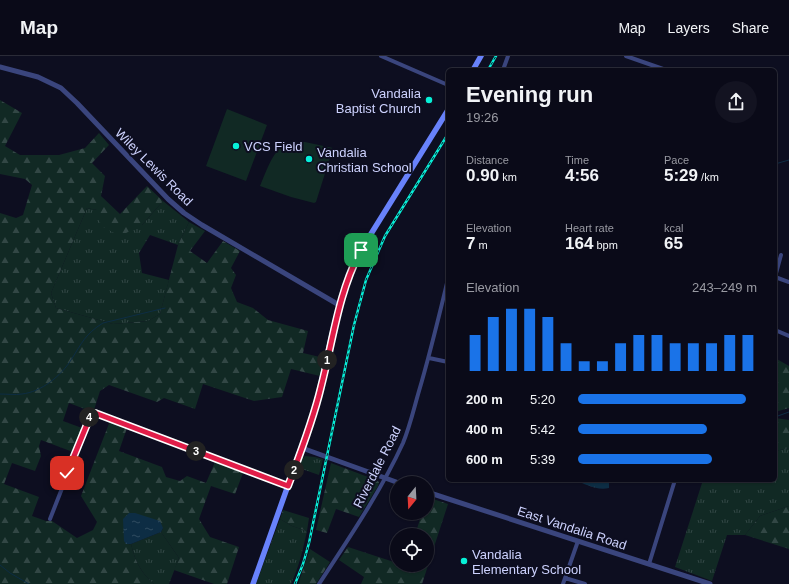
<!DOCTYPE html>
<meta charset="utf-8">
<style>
body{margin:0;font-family:Helvetica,sans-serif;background:#131321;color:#f1f3f6;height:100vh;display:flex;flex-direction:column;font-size:15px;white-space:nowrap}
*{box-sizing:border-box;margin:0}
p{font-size:13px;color:#999aa2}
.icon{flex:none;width:22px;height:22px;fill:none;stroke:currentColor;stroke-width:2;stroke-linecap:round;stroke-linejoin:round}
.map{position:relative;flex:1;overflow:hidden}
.panel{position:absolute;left:446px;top:12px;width:331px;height:414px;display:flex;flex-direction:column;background:#0a0a18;border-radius:6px;box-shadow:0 1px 3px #0004,0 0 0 1px #2a2b37}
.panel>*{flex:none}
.needle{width:26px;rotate:198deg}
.controls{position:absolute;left:390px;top:420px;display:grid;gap:8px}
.controls a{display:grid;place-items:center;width:44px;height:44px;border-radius:50%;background:#0a0a18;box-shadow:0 1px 3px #0004,0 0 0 1px #2a2b37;font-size:20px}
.pin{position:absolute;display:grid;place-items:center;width:34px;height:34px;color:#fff;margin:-17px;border-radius:8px;box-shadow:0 2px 6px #0006}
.km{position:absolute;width:20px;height:20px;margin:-10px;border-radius:50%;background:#222;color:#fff;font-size:11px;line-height:20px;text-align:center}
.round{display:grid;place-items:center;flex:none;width:42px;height:42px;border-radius:21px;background:#131321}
.summary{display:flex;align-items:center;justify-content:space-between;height:68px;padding:0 20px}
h1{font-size:22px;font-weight:800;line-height:30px}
.stats{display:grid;grid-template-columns:repeat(3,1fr);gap:6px;height:68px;padding:4px 20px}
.stats div{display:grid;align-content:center}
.stats b{font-size:17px;font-weight:800}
.stats small{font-size:11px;font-weight:400}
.stats p{font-size:11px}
.chart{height:112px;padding:8px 20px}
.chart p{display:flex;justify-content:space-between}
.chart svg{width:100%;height:72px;margin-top:4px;stroke:#1a73e8;stroke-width:6}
ul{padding:0 20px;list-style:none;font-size:13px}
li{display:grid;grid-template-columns:64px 48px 1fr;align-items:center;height:30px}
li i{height:10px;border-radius:5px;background:#1a73e8}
header{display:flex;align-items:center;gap:24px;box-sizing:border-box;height:56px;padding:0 20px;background:#0a0a18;border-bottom:1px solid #2a2b37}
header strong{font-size:19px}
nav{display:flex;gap:22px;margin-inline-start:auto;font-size:14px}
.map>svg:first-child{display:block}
</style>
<header>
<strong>Map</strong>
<nav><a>Map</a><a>Layers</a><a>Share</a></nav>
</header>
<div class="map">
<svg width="789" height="528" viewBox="0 0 789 528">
<defs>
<pattern id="grass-tufts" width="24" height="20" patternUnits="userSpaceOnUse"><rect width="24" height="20" fill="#112924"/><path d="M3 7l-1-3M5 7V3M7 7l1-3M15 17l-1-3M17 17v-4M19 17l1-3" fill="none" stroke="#324745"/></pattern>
<pattern id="forest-firs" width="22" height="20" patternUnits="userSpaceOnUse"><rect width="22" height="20" fill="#112924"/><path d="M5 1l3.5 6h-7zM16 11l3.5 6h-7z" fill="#324745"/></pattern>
<pattern id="water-ripples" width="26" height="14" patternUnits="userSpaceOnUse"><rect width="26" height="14" fill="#0d2d44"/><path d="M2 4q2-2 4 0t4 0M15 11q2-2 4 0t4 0" fill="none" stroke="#2f4b60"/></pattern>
</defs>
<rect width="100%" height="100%" fill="#0d0e20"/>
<path fill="url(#grass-tufts)" d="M163,145L189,166L178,189L150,179L139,197L142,217L169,224L160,258L148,265L113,268L56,252L51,237L87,152L97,154L142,169Z
M789,392V450L760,460L745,479H727L712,525L675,511L703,424H775V395Z
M305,400L315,401L323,403L319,419L299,412L302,403Z
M280,463L292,470L307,475C303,493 299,511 291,528H256Z
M161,476L179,502L169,528H154C141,517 135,505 131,488Z"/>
<path fill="url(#forest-firs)" d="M0,44L22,57L5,90L20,99H59L85,92L99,77L109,89L92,107L105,120L101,140L120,158L147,130L163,145L142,169L120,180L101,170L97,154L87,152L51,237L56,252L113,268L148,265L160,258L178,189L189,166L205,175L190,195L207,207L223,185L240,195L231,212L236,219L231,232L237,246L253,252L268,264L308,275L303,297L324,302L320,320L291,313L282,341L254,345L203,328L195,353L164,342L157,346L109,329L100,335L94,354L90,355L69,347L63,365L82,372L73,396L41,384L39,390L41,400L35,415L12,407L4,428L39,441L32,460L46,465H52L77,482L93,474L97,466L81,440L110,365L127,372L119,395L162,411L166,421L180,425L187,420L206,427L215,406L243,417L235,438L211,430L199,463L210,481L239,491L227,528H214L174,514L179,502L161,476L163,472L128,489L131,488C135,505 141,517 154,528H0V157L16,162L23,159L32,129L25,123L0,118Z
M775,302L789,310V352L775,356Z
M775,362L789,364V392L775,395Z
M331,407L376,424L379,426L378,430L359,461L336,453L327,477L316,474Z
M427,441L448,448L422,528H361L364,521L339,504L348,491L397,507V509H427V479H415L422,457H427Z
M789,450V493L745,479L760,460Z
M283,454L309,462L307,475L292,470L280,463Z
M310,493L330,506L316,528H298Z"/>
<path fill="#112924" d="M227,53L267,69L246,125L206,110Z
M290,86H305L333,92L316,146L314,147L291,141L260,130C267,114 273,92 290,86Z"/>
<path fill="url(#water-ripples)" d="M575,424H609V432C597,435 585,428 575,424Z
M129,457H135L160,465L163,472L161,476L131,488H126L124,485L123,463Z"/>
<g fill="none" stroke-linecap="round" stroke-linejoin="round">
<path stroke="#0d2d44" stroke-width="1" d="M775,108L789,104
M0,338C7,338 15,339 22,338C41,336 61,320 71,304C82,287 85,278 103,267L165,252
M775,361L789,356
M0,509L10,517L29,528"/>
<path stroke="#3a457d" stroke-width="4" d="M381,0L448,29
M626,0L666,14
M503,14L508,0
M775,221L781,199
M775,221L789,226
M775,274L789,280
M429,302L448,306
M50,463L90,361L95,357L288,430
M649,508L675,424
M565,522L585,528
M319,528C349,482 380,437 403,387C410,370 414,352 419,335C430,298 439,260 448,223
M563,528L578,485"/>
<path stroke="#3a457d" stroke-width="5" d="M0,11L38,21L61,32L77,47L168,143L184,157L202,169L339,249
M302,392L399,427
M427,436L710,528"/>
<path stroke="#6882fb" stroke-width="5.5" d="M473,14L481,0
M253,528L313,359C329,304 334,245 361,194L448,54"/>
<g stroke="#07f0d8" stroke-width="2.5">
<path id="rail" d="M488,14L496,0
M295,528L303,508L309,487L354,269L366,224L385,180L448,78"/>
</g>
<use href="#rail" stroke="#0d0e20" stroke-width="1" stroke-dasharray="3" stroke-linecap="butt"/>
</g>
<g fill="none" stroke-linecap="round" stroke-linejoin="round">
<g stroke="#fff" stroke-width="8">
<path id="route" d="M67,417L90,361L95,357L288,430C300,398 313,365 321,331C333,285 338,237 361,194"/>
</g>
<use href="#route" stroke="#e11d48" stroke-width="5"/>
</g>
<g fill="#07f0d8" stroke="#0d0e20" stroke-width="1.5">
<circle cx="429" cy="44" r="4"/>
<circle cx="236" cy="90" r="4"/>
<circle cx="309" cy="103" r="4"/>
<circle cx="464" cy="505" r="4"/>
</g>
<g text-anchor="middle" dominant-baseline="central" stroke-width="4" stroke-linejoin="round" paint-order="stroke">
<g font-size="13" fill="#cdd2fe" stroke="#0d0e20" text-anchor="start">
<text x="421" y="37" text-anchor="end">Vandalia<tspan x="421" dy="15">Baptist Church</tspan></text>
<text x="244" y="90">VCS Field</text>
<text x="317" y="96">Vandalia<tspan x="317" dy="15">Christian School</tspan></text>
<text x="472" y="498">Vandalia<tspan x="472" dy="15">Elementary School</tspan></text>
</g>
<g font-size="13" fill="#cdd2fe" stroke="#0d0e20">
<text transform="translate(154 111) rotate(45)">Wiley Lewis Road</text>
<text transform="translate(377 411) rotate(-63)">Riverdale Road</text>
<text transform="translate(572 472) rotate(18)">East Vandalia Road</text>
</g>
</g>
</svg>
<div class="controls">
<a><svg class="needle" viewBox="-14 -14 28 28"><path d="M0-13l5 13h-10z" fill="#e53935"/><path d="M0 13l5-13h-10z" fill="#999aa2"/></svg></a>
<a><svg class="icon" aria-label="locate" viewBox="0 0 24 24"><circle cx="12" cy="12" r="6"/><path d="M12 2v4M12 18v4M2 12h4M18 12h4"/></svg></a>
</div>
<div class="pin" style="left:361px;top:194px;background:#1e9e55"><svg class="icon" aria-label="arrive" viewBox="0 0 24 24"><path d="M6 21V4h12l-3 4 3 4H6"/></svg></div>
<div class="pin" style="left:67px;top:417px;background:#d93025"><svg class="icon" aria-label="check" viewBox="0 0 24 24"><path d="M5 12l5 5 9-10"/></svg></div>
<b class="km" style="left:327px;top:304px">1</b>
<b class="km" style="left:294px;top:414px">2</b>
<b class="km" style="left:196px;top:395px">3</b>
<b class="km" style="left:89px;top:361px">4</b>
<section class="panel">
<div class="summary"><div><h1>Evening run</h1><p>19:26</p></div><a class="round"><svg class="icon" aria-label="share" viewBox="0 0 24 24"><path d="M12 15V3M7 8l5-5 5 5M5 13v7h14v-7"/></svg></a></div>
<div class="stats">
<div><p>Distance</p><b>0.90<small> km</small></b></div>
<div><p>Time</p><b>4:56</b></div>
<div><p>Pace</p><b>5:29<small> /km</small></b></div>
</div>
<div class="stats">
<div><p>Elevation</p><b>7<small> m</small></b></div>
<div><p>Heart rate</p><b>164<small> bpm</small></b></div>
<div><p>kcal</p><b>65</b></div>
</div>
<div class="chart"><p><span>Elevation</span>243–249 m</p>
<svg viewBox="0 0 160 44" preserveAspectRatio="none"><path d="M5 44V22M15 44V11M25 44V6M35 44V6M45 44V11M55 44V27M65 44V38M75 44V38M85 44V27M95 44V22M105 44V22M115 44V27M125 44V27M135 44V27M145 44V22M155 44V22"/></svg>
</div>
<ul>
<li><b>200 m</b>5:20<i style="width:94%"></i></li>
<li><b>400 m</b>5:42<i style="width:72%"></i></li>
<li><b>600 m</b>5:39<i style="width:75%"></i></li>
</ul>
</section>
</div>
